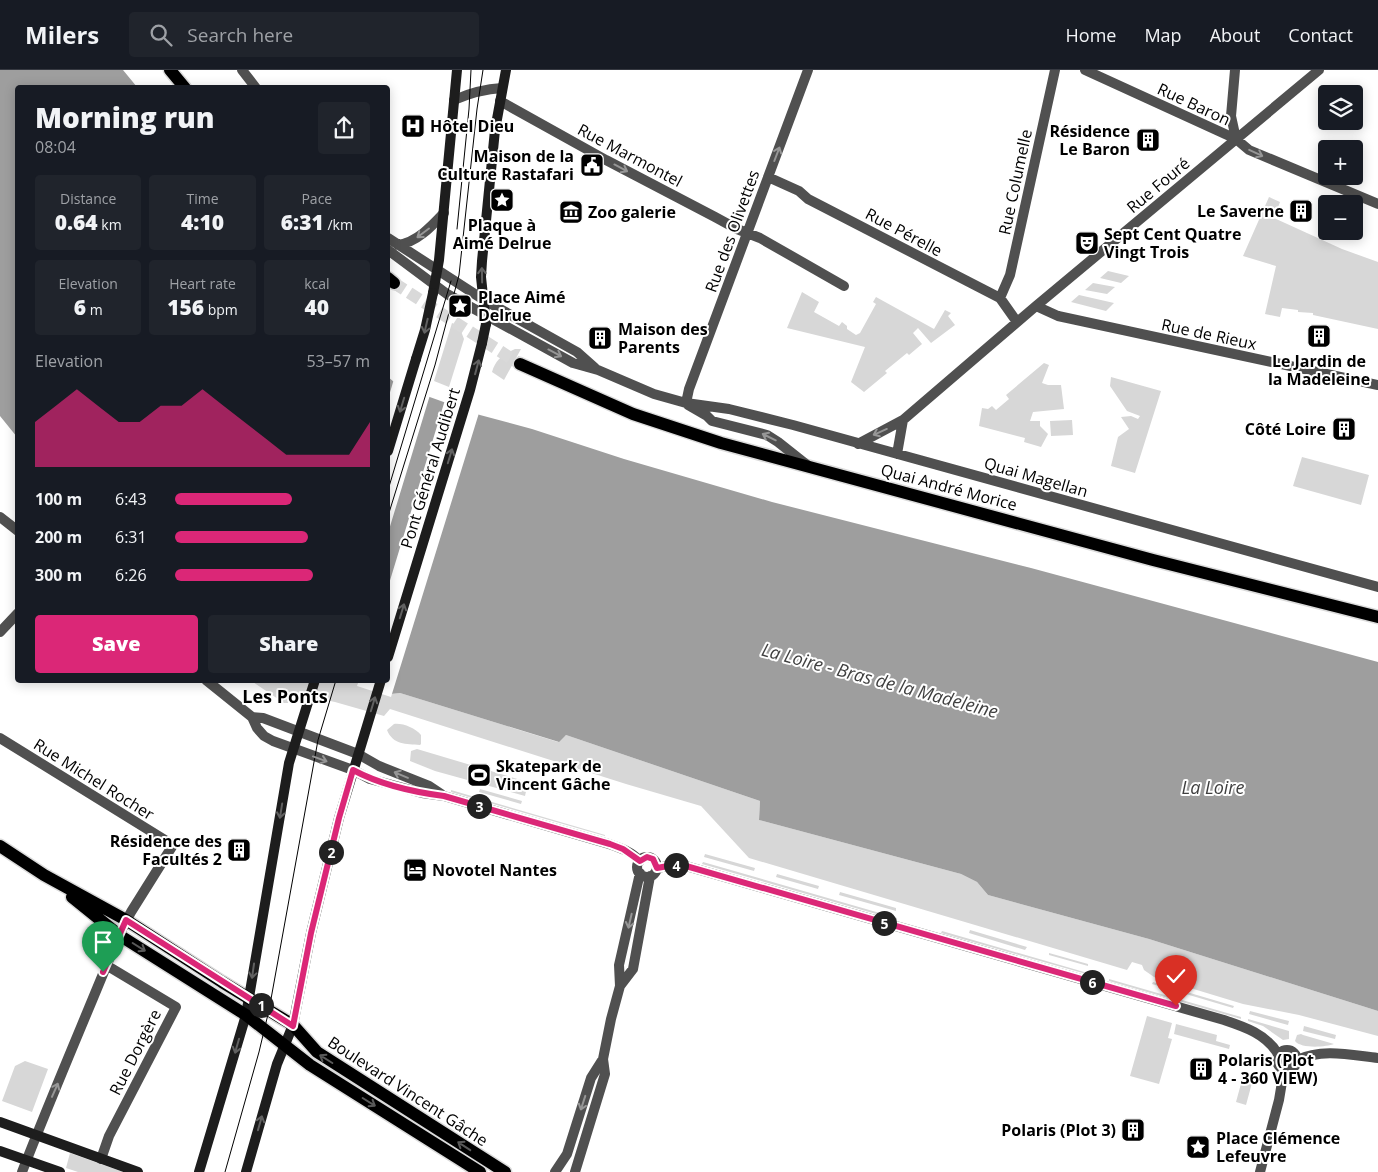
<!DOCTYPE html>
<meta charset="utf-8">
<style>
body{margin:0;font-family:"Open Sans",sans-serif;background:#20242c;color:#f1f3f6;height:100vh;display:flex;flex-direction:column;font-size:19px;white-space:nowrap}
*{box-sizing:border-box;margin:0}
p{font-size:16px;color:#9ea1a6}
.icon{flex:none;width:28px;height:28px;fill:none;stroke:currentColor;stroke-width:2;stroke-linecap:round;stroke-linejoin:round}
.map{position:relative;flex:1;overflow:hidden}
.drawer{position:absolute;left:15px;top:15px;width:375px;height:598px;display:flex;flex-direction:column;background:#171b24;border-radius:5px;box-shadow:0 2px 12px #0003}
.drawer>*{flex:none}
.fabs{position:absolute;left:1318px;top:15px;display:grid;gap:10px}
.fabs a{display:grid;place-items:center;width:45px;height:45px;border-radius:5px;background:#171b24;box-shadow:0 2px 12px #0003;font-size:25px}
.pin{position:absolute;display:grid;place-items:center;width:42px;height:42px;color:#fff;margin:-51px -21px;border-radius:50% 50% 50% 0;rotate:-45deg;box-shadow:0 0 5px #0007}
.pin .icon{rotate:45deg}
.km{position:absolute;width:25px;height:25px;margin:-12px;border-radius:50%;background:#222;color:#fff;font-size:14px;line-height:25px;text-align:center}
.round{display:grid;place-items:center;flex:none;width:52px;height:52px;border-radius:5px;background:#20242c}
.overview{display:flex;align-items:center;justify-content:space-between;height:85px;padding:0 20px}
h1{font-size:28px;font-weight:800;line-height:38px}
.stats{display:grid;grid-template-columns:repeat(3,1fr);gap:8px;height:85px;padding:5px 20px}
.stats div{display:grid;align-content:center;border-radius:5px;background:#20242c;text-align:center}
.stats b{font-size:21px;font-weight:800}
.stats small{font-size:14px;font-weight:400}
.stats p{font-size:14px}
.chart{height:140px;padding:10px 20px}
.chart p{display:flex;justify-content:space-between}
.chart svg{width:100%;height:90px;margin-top:5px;fill:#db2777;opacity:.7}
.button{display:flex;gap:10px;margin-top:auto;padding:10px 20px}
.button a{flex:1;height:58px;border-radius:5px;background:#db2777;color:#fff;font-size:20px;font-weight:800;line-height:58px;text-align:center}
.button a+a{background:#20242c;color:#f1f3f6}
ul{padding:0 20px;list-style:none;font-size:16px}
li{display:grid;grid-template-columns:80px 60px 1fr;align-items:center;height:38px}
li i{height:12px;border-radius:6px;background:#db2777}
header{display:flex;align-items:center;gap:30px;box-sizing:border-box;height:70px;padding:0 25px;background:#171b24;border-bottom:1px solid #363941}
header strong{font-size:24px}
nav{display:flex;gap:28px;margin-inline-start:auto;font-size:18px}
.search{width:350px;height:45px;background:#20242c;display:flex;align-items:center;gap:12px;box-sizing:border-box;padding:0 18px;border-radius:5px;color:#9ea1a6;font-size:19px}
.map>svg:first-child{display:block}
</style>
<header>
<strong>Milers</strong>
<div class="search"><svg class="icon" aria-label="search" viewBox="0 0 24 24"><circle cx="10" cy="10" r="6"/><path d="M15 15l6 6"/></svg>Search here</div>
<nav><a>Home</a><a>Map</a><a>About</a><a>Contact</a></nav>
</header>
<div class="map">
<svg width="1378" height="1102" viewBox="0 0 1378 1102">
<rect width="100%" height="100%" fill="#fff"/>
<path fill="#d7d7d7" d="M1269,127L1280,132L1274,148L1342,179L1378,192V259L1313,245V243L1298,242V240L1282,238L1280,247L1265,244L1276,196L1243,186Z
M1108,201L1129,206L1121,213L1100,208Z
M1093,213L1115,217L1107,224L1085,220Z
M802,222L819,232L814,242L839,256L842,252L847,256V259L856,265L860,263L876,234L873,232L876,227L934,259L945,240L951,243L948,246L955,255L931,273L918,258L913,263L922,274L909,285L907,283L885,301L887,303L864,322L851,312L865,277L787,258Z
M1079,225L1114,233L1106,241L1071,232Z
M452,253L459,256L464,269L449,317L434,311Z
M515,279H521L504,310L492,302C496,289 503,285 515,279Z
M1044,293L1049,295L1042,313L1048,315H1061L1064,339L1033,342L1030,351H1040V356L1048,364L1041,377L1024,372L1025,368L979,356L982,338L988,339L992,336L996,340L1009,329L1006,325Z
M1111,307L1161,321L1135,403L1111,396L1118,367L1129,359L1121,347L1131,346L1138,349L1140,346L1127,341L1110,316Z
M1072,350L1073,365L1051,366L1050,351Z
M1302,387L1369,405L1361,435L1293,416Z
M250,610H348L391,624L400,623L558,672L566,665L760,731L759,750L961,804L977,812L988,825L1149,869L1378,941V966L1299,945L1243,934L1154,907L1144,900L1142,895L1132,892L1127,900L749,788L701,736L626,714L390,639L384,646L335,632L297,624L288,633H284Z
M394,654C403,653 415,658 421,665V674L420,675C406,674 393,675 387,660Z
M417,679L521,710L520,713L527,717L525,726L435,701L410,691L411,681Z
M480,719L522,731L521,734L479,722Z
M451,720L605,765V766L451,722Z
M705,784L755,798L754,801L704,787Z
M703,792L897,848V850L702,794Z
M777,804L819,816L818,819L776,807Z
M840,822L896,838V841L839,825Z
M970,860L1027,877L1025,880L969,863Z
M942,861L1098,906L1097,907L941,863Z
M1049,883L1088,894V896L1049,885Z
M1109,909L1241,947V949L1109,911Z
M1153,912L1234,936L1233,938L1152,914Z
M1250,941L1289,951L1288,955L1249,944Z
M1147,946L1172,953L1168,968L1172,969L1159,1014L1130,1006Z
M1248,949L1289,961V969L1283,970L1263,956L1248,951Z
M1176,954L1217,965L1216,971L1230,975L1229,979L1174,964Z
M1304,956L1336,965L1335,969L1303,961Z
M1301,964L1303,965L1334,974C1326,977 1301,979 1295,971L1297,965Z
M25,991L48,999L32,1042L2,1031L15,996Z
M1242,1010L1252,1013L1246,1035L1236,1032Z
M70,1083L123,1102H78L66,1098Z"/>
<path fill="#9e9e9e" d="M0,0H123L137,17L18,18L17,367L0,346Z
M388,307L399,316L480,345L532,359L624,389L772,432L1031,498L1378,592V941L1149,869L988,825L977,812L961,804L759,750L760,731L566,665L559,672L400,623L391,624L348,610H388Z"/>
<path fill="#fff" d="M394,309L400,314L430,325L388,463V329Z
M445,330L479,343L391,627L357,616L359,610H388V517Z"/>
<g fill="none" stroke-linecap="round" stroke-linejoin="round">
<path stroke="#d9d9d9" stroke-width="12" stroke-dasharray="12 6" stroke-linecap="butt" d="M394,213L520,294"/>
<g stroke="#dbdbdb" stroke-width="15">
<path id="primary" d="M170,0L185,18
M388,208L394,213
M520,294L633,344L721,373L1153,490L1378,547
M0,776L44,805L126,850L222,912L283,949L293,955L317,982L505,1102
M72,827L119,865L246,945L310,995L480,1102"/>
</g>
<path stroke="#505050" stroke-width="10" d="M242,0L256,18
M1085,0L1236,69L1249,80L1378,134
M1235,0L1231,46L1236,69
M454,30C470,23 484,19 502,18
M500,31L606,90L715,147L737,159L760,168L844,216
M768,107L799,121L808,129L1000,228L1017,252
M388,168L484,230L577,282L595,298
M398,175C417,172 431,157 444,143
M388,180L447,224L573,293L598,300L654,324L686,333L729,339L793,355L1378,517
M1000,228L1010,205L1055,0
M1036,236L1058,246L1378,315
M686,333L689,319L808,0
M688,335L707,346L712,351L767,365L778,372L807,395
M858,374L903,350L1036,236L1319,0
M897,384L903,350
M0,447L18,461
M0,562L18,543
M206,610L252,647L257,658L264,666L273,671L353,700L370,709L422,723L444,726L609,774C621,778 632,782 640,791
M252,647L263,648L358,684L379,696L429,716L441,724
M0,668L173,775L131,842L119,865C87,944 53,1022 22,1102
M637 797a10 10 0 1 1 20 0a10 10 0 1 1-20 0Z
M657,798L679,794L1224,950C1245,957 1266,964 1278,984
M620,916L633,899L650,806
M1277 990a10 10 0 1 1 20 0a10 10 0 1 1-20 0Z
M1297,990C1322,978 1351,985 1378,988
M101,1089L109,1066L176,937L106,895
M555,1102L567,1084L591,1008L603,989
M575,1102L605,1004L603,989L611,949L620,916L619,895L640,803
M1260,1102L1279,1030L1284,1000"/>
<path stroke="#1d1d1d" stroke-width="10" d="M433,223L439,190L457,0
M486,254L481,207L482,191L495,60L506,0
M388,381L416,289
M388,587L470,320L482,273
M0,1052L138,1102
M0,1081L60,1102
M199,1102L246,945L289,693L315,610
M246,1102L277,994L293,955L311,863L339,748L381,610"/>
<use href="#primary" stroke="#000" stroke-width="12"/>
<path stroke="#000" stroke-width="1" d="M457,159L469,39L471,0
M388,420L451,211
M388,446L435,295L459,205L477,39L483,0
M225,1102L259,982L269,940L318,670L336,610"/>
<path stroke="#1d1d1d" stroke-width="10" d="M482,273L486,254
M416,289L425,260L433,223"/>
</g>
<defs><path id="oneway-shaft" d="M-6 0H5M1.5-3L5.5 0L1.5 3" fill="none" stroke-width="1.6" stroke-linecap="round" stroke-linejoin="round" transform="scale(1.25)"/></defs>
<g stroke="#969696">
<use href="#oneway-shaft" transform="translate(1256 83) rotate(25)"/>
<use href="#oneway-shaft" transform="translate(777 84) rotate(-69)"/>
<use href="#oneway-shaft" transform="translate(621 98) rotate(28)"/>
<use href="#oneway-shaft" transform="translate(423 163) rotate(143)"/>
<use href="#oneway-shaft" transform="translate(555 283) rotate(28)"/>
<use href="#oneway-shaft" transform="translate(880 362) rotate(156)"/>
<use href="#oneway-shaft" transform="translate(769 367) rotate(-154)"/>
<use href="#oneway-shaft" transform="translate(320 689) rotate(20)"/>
<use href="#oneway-shaft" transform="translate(401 705) rotate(-157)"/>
<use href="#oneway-shaft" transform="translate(630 851) rotate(103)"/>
<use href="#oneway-shaft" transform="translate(55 1020) rotate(-66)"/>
<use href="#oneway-shaft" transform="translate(583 1033) rotate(108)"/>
</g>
<g stroke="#616161">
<use href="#oneway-shaft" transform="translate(482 205) rotate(-91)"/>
<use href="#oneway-shaft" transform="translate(426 256) rotate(103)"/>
<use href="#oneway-shaft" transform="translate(477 297) rotate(-75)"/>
<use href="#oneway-shaft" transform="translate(402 335) rotate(107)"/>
<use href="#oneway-shaft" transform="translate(450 386) rotate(-73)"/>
<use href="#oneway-shaft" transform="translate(402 541) rotate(-73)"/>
<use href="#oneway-shaft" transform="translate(373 634) rotate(-73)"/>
<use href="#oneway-shaft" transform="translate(281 741) rotate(99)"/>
<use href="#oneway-shaft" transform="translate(253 901) rotate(98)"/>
<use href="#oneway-shaft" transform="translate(237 976) rotate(106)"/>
<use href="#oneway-shaft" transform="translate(260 1053) rotate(-74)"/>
</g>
<g stroke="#595959">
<use href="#oneway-shaft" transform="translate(139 877) rotate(32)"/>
<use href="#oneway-shaft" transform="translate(326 989) rotate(-148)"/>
<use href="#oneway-shaft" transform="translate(369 1032) rotate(32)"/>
<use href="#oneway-shaft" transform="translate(464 1076) rotate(-147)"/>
</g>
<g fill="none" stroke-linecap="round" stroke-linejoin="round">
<g stroke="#fff" stroke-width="10">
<path id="route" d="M103,902L126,850L293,956L311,863L339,748L353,700C381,715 413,722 444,726L610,774L623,779L640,791L647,787L653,789L657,798L679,794L1176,936"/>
</g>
<use href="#route" stroke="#db2777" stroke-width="6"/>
</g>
<defs>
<g id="hospital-square" transform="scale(1.25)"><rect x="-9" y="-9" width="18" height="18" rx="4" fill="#000" stroke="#fff"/><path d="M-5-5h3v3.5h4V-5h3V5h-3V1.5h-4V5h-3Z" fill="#fff"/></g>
<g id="building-square" transform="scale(1.25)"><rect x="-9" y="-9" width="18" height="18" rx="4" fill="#000" stroke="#fff"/><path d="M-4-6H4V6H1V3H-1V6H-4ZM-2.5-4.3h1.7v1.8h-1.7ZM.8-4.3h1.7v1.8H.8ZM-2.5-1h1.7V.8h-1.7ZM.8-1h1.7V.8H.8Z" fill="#fff"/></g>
<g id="civic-square" transform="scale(1.25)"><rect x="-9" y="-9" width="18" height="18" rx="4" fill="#000" stroke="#fff"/><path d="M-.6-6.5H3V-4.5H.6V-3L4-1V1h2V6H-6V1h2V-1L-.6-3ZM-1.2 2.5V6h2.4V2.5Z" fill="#fff"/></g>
<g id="sight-square" transform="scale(1.25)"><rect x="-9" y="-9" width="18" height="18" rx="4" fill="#000" stroke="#fff"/><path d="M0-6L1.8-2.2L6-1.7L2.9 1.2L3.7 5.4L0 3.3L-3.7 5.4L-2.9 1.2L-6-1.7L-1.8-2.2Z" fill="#fff"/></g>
<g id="museum-square" transform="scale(1.25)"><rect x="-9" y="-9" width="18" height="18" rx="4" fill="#000" stroke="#fff"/><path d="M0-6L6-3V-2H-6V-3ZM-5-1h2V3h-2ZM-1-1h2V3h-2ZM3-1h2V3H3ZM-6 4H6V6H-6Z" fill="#fff"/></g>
<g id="theatre-square" transform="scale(1.25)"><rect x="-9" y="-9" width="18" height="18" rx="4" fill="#000" stroke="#fff"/><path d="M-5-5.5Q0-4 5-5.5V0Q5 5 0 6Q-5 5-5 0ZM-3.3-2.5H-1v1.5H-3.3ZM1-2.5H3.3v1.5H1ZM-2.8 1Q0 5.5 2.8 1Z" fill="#fff"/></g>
<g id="stadium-square" transform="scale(1.25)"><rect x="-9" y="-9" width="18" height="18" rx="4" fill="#000" stroke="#fff"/><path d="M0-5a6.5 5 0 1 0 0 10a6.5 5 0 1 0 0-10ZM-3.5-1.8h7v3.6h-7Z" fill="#fff"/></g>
<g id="hotel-square" transform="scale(1.25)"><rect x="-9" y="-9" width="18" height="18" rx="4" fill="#000" stroke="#fff"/><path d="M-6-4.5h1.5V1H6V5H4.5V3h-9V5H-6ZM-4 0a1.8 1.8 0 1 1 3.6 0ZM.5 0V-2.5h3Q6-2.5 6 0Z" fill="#fff"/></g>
</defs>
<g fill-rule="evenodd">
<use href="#hospital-square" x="413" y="56"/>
<use href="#building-square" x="1148" y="70"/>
<use href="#civic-square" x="592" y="95"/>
<use href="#sight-square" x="502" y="130"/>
<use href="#building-square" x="1301" y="141"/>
<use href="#museum-square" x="571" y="142"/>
<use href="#theatre-square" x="1087" y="173"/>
<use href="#sight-square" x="460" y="236"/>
<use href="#building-square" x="1319" y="266"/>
<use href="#building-square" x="600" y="268"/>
<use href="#building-square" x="1344" y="359"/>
<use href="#stadium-square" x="479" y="705"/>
<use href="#building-square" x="239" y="780"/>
<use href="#hotel-square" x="415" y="800"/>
<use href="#building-square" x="1201" y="999"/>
<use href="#building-square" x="1133" y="1060"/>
<use href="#sight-square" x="1198" y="1077"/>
</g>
<g text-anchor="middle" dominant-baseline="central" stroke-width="4" stroke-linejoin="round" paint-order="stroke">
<g font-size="16" fill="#000" stroke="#fff">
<text transform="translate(1194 34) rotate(25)">Rue Baron</text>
<text transform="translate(630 85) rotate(28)">Rue Marmontel</text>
<text transform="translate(1015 112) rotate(-78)">Rue Columelle</text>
<text transform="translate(1158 115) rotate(-40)">Rue Fouré</text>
<text transform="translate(732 161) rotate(-70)">Rue des Olivettes</text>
<text transform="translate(904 162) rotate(28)">Rue Pérelle</text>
<text transform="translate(1209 264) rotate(12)">Rue de Rieux</text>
<text transform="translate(430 398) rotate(-73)">Pont Général Audibert</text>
<text transform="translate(1036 407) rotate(16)">Quai Magellan</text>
<text transform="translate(949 417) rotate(15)">Quai André Morice</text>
<text transform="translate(94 709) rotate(32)">Rue Michel Rocher</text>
<text transform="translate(135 982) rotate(-63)">Rue Dorgère</text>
<text transform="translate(408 1021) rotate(33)">Boulevard Vincent Gâche</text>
</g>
<g font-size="16" font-weight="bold" fill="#000" stroke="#fff" text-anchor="start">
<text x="430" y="56">Hôtel Dieu</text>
<text x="1130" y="61" text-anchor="end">Résidence<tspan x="1130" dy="18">Le Baron</tspan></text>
<text x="574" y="86" text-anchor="end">Maison de la<tspan x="574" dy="18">Culture Rastafari</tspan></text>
<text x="1284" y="141" text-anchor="end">Le Saverne</text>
<text x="588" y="142">Zoo galerie</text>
<text x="502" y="155" text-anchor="middle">Plaque à<tspan x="502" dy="18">Aimé Delrue</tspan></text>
<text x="1104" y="164">Sept Cent Quatre<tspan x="1104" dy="18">Vingt Trois</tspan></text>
<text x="478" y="227">Place Aimé<tspan x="478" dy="18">Delrue</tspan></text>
<text x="618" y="259">Maison des<tspan x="618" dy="18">Parents</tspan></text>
<text x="1319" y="291" text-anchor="middle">Le Jardin de<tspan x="1319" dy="18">la Madeleine</tspan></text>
<text x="1326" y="359" text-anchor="end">Côté Loire</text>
<text x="496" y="696">Skatepark de<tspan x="496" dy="18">Vincent Gâche</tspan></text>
<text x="222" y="771" text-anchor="end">Résidence des<tspan x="222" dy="18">Facultés 2</tspan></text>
<text x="432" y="800">Novotel Nantes</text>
<text x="1218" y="990">Polaris (Plot<tspan x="1218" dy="18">4 - 360 VIEW)</tspan></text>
<text x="1116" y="1060" text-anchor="end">Polaris (Plot 3)</text>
<text x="1216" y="1068">Place Clémence<tspan x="1216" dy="18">Lefeuvre</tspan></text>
</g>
<g font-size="18" font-style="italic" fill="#3f3f3f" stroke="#fff">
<text transform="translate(880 610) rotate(15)">La Loire - Bras de la Madeleine</text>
<text x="1213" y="717">La Loire</text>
</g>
<g font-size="18" font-weight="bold" fill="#000" stroke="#fff">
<text x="285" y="626">Les Ponts</text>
</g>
</g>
</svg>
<div class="fabs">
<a><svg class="icon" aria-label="layers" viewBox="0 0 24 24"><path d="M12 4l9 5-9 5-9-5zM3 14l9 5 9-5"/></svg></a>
<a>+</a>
<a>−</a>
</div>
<div class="pin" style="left:103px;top:902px;background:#1e9e55"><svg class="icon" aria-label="arrive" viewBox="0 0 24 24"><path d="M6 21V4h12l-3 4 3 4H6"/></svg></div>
<div class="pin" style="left:1176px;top:936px;background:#d93025"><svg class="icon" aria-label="check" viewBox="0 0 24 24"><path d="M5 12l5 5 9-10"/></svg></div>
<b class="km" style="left:261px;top:935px">1</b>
<b class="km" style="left:331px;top:782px">2</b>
<b class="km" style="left:479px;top:736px">3</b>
<b class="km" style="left:676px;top:795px">4</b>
<b class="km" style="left:884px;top:853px">5</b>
<b class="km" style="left:1092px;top:912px">6</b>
<section class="drawer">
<div class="overview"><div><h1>Morning run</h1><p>08:04</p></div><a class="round"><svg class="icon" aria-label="share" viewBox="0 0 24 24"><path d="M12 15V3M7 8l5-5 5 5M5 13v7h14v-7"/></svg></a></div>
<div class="stats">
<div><p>Distance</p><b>0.64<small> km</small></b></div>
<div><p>Time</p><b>4:10</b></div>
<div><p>Pace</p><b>6:31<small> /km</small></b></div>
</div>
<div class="stats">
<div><p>Elevation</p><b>6<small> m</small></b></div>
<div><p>Heart rate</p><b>156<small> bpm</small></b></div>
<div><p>kcal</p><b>40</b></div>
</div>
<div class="chart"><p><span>Elevation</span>53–57 m</p>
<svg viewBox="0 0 160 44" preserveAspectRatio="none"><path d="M0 44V22L10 14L20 6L30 14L40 22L50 22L60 14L70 14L80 6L90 14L100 22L110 30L120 38L130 38L140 38L150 38L160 22V44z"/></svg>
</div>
<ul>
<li><b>100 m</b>6:43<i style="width:60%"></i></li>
<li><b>200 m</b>6:31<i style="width:68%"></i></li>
<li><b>300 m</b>6:26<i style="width:71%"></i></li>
</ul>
<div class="button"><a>Save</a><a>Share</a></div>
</section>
</div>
